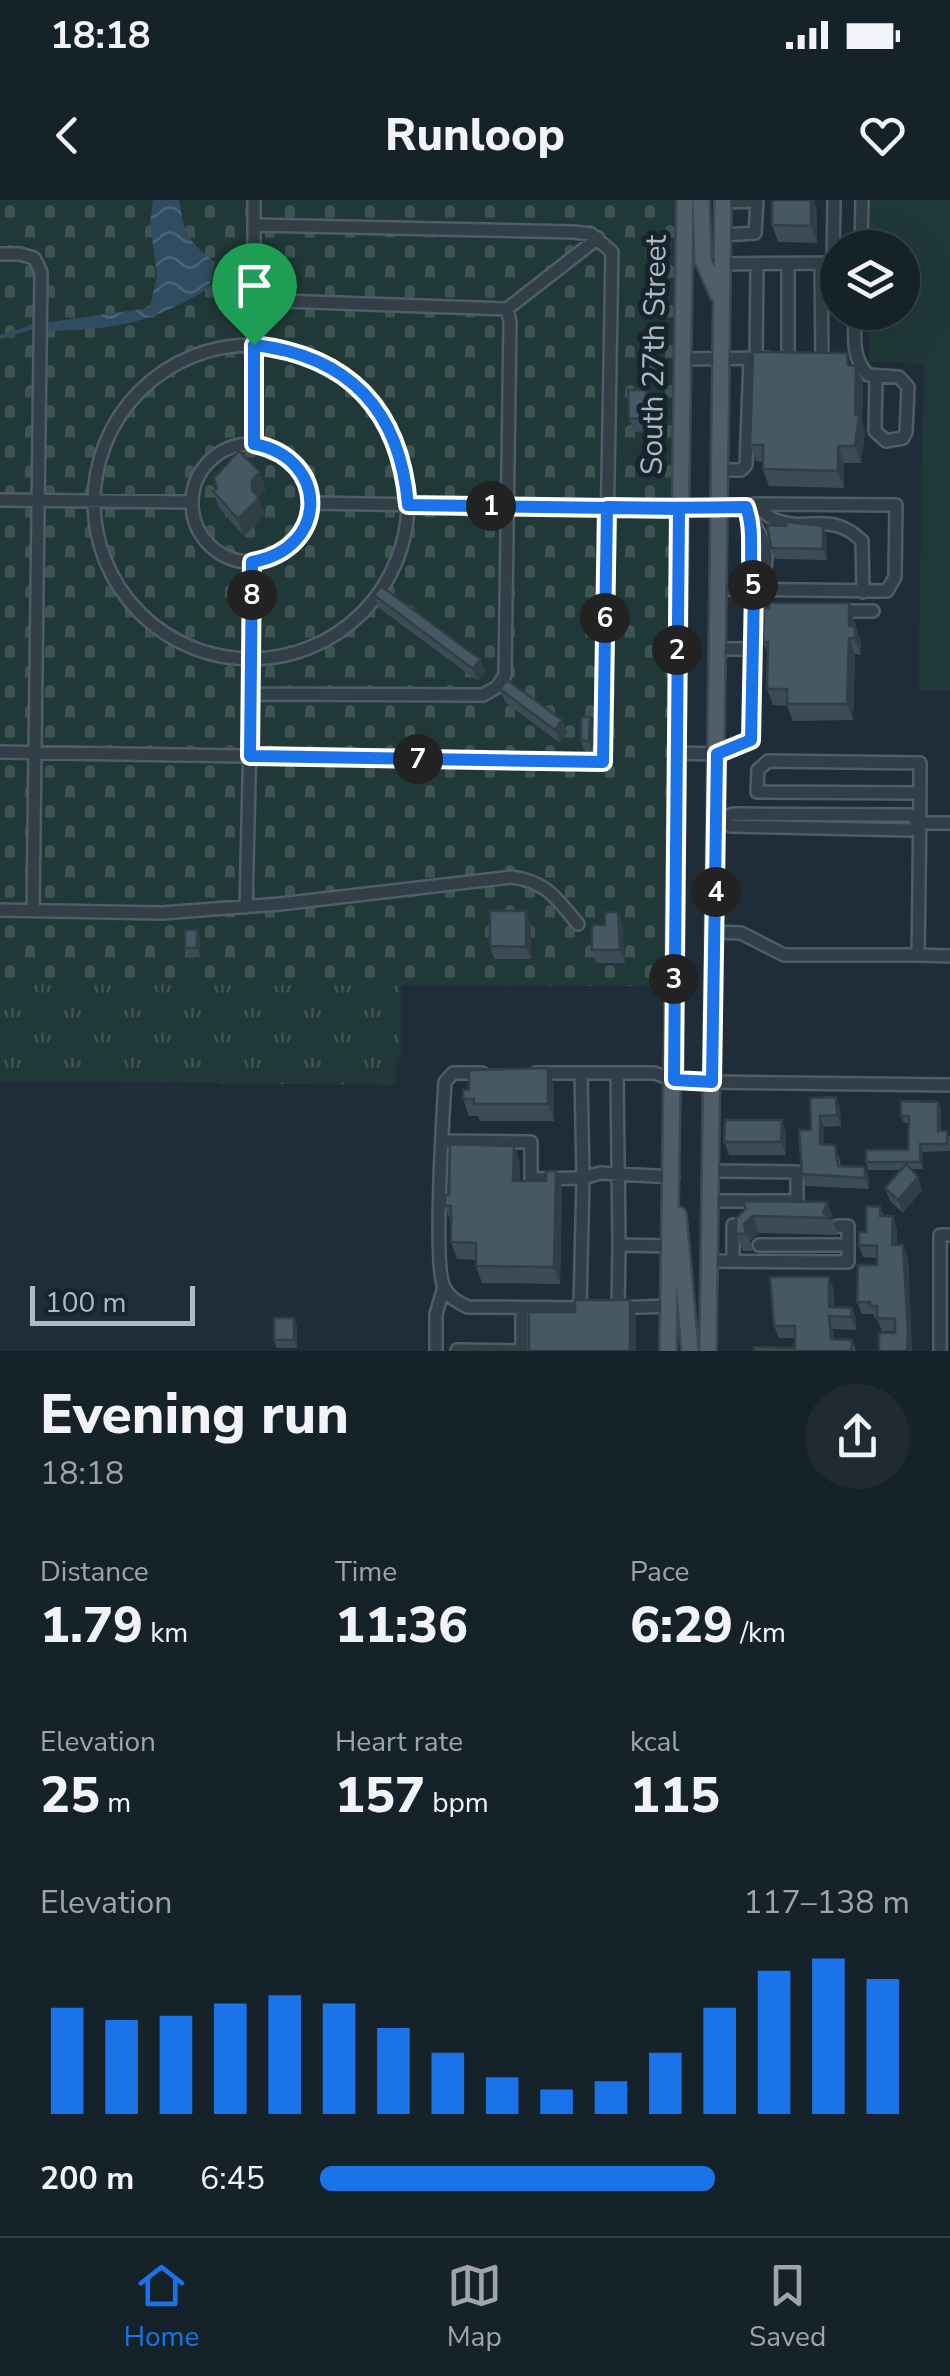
<!DOCTYPE html>
<meta charset="utf-8">
<style>
body{margin:0;font-family:"Nunito Sans",sans-serif;background:#1f2a32;color:#f1f3f6;height:100vh;display:flex;flex-direction:column;font-size:38px;white-space:nowrap}
*{box-sizing:border-box;margin:0}
p{font-size:32px;color:#9ea4a8}
.icon{flex:none;width:55px;height:55px;fill:none;stroke:currentColor;stroke-width:2;stroke-linecap:round;stroke-linejoin:round}
.map{position:relative;height:1151px;overflow:hidden}
.drawer{display:flex;flex-direction:column;background:#16222a;flex:1}
.drawer>*{flex:none}
.fabs{position:absolute;left:820px;top:30px;display:grid;gap:20px}
.fabs a{display:grid;place-items:center;width:100px;height:100px;border-radius:50%;background:#16222a;box-shadow:0 10px 40px #0002,0 0 0 2px #353f47;font-size:50px}
.scale{position:absolute;left:30px;bottom:25px;width:165px;box-sizing:border-box;padding-left:10px;border:5px solid #acbac5;border-top:0;font-size:28px;line-height:35px;white-space:nowrap;color:#acbac5;-webkit-text-stroke:8px #18242d;paint-order:stroke}
.pin{position:absolute;display:grid;place-items:center;width:85px;height:85px;color:#fff;margin:-102px -42px;border-radius:50% 50% 50% 0;rotate:-45deg;box-shadow:0 0 10px #0007}
.pin .icon{rotate:45deg}
.km{position:absolute;width:50px;height:50px;margin:-25px;border-radius:50%;background:#222;color:#fff;font-size:28px;line-height:50px;text-align:center}
.round{display:grid;place-items:center;flex:none;width:105px;height:105px;border-radius:52px;background:#1f2a32}
.head{display:flex;align-items:center;justify-content:space-between;height:170px;padding:0 40px}
h1{font-size:55px;font-weight:800;line-height:75px}
.metrics{display:grid;grid-template-columns:repeat(3,1fr);gap:15px;height:170px;padding:10px 40px}
.metrics div{display:grid;align-content:center}
.metrics b{font-size:50px;font-weight:800}
.metrics small{font-size:28px;font-weight:400}
.metrics p{font-size:28px}
.chart{height:280px;padding:20px 40px}
.chart p{display:flex;justify-content:space-between}
.chart svg{width:100%;height:180px;margin-top:10px;stroke:#1a73e8;stroke-width:6}
ul{padding:0 40px;list-style:none;font-size:32px}
li{display:grid;grid-template-columns:160px 120px 1fr;align-items:center;height:75px}
li i{height:25px;border-radius:12px;background:#1a73e8}
.status{display:flex;justify-content:space-between;align-items:center;height:70px;padding:0 50px;background:#16222a;direction:ltr}
.status svg{height:28px;fill:currentColor}
header{display:flex;justify-content:space-between;align-items:center;height:130px;padding:0 40px;background:#16222a;font-size:45px;font-weight:800}
.tab-bar{display:flex;justify-content:space-around;align-items:center;height:140px;border-top:2px solid #353f47;background:#16222a;font-size:28px;color:#9ea4a8}
.tab-bar a{display:grid;justify-items:center;gap:5px}
.tab-bar .on{color:#1a73e8}
.map>svg:first-child{display:block}
</style>
<div class="status"><b>18:18</b><svg viewBox="0 0 49 12"><path d="M0 12V9h3v3zM5 12V6h3v6zM10 12V3h3v9zM15 12V0h3v12zM26 1h20v11H26zM47 4h2v5h-2z"/></svg></div>
<header><svg class="icon" aria-label="back" viewBox="0 0 24 24"><path d="M15 5l-7 7 7 7"/></svg>Runloop<svg class="icon" aria-label="heart" viewBox="0 0 24 24"><path d="M12 20l-8-8c-3-5 5-10 8-4 3-6 11-1 8 4z"/></svg></header>
<div class="map">
<svg width="950" height="1151" viewBox="0 0 950 1151">
<defs>
<pattern id="grass-tufts" width="24" height="20" patternUnits="userSpaceOnUse" patternTransform="scale(2.5)"><rect width="24" height="20" fill="#203938"/><path d="M3 7l-1-3M5 7V3M7 7l1-3M15 17l-1-3M17 17v-4M19 17l1-3" fill="none" stroke="#3e5453"/></pattern>
<pattern id="cemetery-stones" width="16" height="16" patternUnits="userSpaceOnUse" patternTransform="scale(2.5)"><rect width="16" height="16" fill="#203938"/><path d="M2 7V4a2 2 0 0 1 4 0v3zM10 15v-3a2 2 0 0 1 4 0v3z" fill="#3e5453"/></pattern>
<pattern id="water-waves" width="16" height="10" patternUnits="userSpaceOnUse" patternTransform="scale(2.5)"><rect width="16" height="10" fill="#304c60"/><path d="M0 5q4-4 8 0t8 0" fill="none" stroke="#4b6475"/></pattern>
</defs>
<rect width="100%" height="100%" fill="#1e2d38"/>
<path fill="url(#grass-tufts)" d="M0,784H401V859L396,865L395,885L0,881Z"/>
<path fill="url(#cemetery-stones)" d="M0,0H675L664,786L0,784Z"/>
<path fill="#203938" d="M870,0H950V491H918L924,164L869,162V113L902,112V48L870,47Z"/>
<path fill="url(#water-waves)" d="M153,0H179C184,33 188,42 215,62L209,88C146,127 104,131 32,131L28,125L150,108L157,75L150,23Z"/>
<g fill="none" stroke-linecap="round" stroke-linejoin="round">
<path stroke="#304c60" stroke-width="4" d="M0,137L30,128"/>
<g stroke="#4f5d66" stroke-width="16">
<path id="minor" d="M723,2L757,1
M723,35L755,33L757,0
M861,48L862,0
M0,54H20L34,58L41,72L33,711
M821,63L822,158
M833,63L834,0
M714,64L838,63
M788,64V158
M507,109L598,38
M855,112C855,137 851,157 868,175L899,177L908,187L906,232L903,238L886,241L875,231L876,176
M94 302a157 157 0 1 1 314 0a157 157 0 1 1-314 0Z
M756,158L757,64
M681,159L767,158
M254,244V25
M192 303a59 59 0 1 1 118 0a59 59 0 1 1-118 0Z
M720,270H741L746,265L750,160
M0,300L192,302
M311,303L720,310L756,304L896,305L895,377L887,391L719,389
M756,304C762,310 768,317 775,320C809,333 830,310 862,341L863,392
M751,320C769,345 772,365 754,391
M252,362L251,494L483,495L497,487L505,475L510,122L507,109L254,100
M838,411H873
M718,449H753
M0,552L603,562L612,52L591,34L573,32L254,25V0
M676,553L717,554L751,539L754,391C747,363 756,333 746,307
M733,614L910,615L920,623L911,630L731,626L716,621Z
M920,623H950
M246,707L251,494
M0,710L162,713L280,704L512,677C547,682 556,698 578,724
M715,732L741,733L784,755H918C919,691 920,627 920,563L768,561L758,570L757,592L920,593
M918,755L950,756
M482,873H453L445,882C443,915 433,1066 444,1087C449,1098 458,1102 468,1107L590,1108
M536,873H655L674,881L712,882L950,885
M617,873L619,1045
M443,941L531,942V979L583,978L581,873
M709,1001H797V972L710,971
M733,1025V1061
M759,1045H848
M709,1061L848,1062V1026H838
M580,1108L583,978L600,973L673,977
M618,1108L668,1106
M618,1108L619,1045L669,1046
M457,1150L522,1151V1108
M436,1151V1114L444,1087
M940,1151V1035H950"/>
</g>
<g stroke="#3b4852" stroke-width="20">
<path id="major" d="M701,0L703,60L718,94
M678,1015L690,1151
M668,1151L685,0
M708,1151L723,0"/>
</g>
<use href="#minor" stroke="#323f48" stroke-width="11"/>
<use href="#major" stroke="#4f5e69" stroke-width="15"/>
</g>
<path fill="#3c4c56" d="M817,11V43L778,42L772,25Z
M851,165L856,166L863,182L862,221L865,232L861,263H844V288L769,286L763,269V262L756,261L750,245Z
M646,190L651,203L652,231L634,232L629,219Z
M266,289L258,297L265,315L244,336L219,308L213,291Z
M827,337V360L775,359L771,348Z
M374,395L480,459L485,472L478,481L379,408Z
M849,403L861,443V455L855,454L853,520L793,521L787,506L773,505L767,489L768,454L763,442Z
M500,489L562,520L567,533L560,543L505,502Z
M593,526L592,550H584L581,541Z
M618,712L622,724L625,763H596L592,750L605,725Z
M531,724V759H494L490,746Z
M200,738V757L188,756L185,748Z
M554,885V921H480L478,916H469L463,899Z
M836,897L840,908L841,926L824,927V944L839,956L841,966L869,978V989L806,986L802,974L811,930L810,898Z
M941,909V931H947L950,938V951L923,952V969H911L922,990L903,1013L890,1001L885,988L901,970H868L866,962L908,950L909,923H904L901,916Z
M782,920L786,933V955H729L724,942Z
M520,962L519,981H546L556,971L562,988L560,1084L482,1083L476,1066V1060L457,1059L451,1042V1022L445,1006L449,995Z
M827,1002L838,1035L759,1033L750,1041L752,1051H743L736,1034L746,1010Z
M880,1007L884,1016L897,1029V1045L908,1057L912,1151L895,1131H882L877,1119H875L873,1114H862L857,1102L877,1065V1058L863,1057L859,1045Z
M829,1077L834,1090V1107L852,1108L856,1120V1130L833,1129L834,1139L852,1140L856,1151H754L795,1148V1138H779L774,1126Z
M297,1126V1148H277L274,1140Z"/>
<path fill="#313e46" d="M811,0H814L817,11V43L811,26Z
M856,166L863,182L862,221L865,232L861,263L855,246Z
M646,190L651,203L652,231L647,218Z
M838,246L844,263V288L838,271Z
M260,272L266,289L258,296L265,315L244,336L238,319L252,290V280Z
M823,326L827,337V360L823,349Z
M849,403L861,443V455L849,426Z
M849,438L855,454L853,520L847,504Z
M480,459L485,472L478,481L473,469Z
M590,517L593,526L592,550L589,541Z
M562,520L567,533L560,543L555,530Z
M526,711L531,724V759L526,747Z
M618,712L622,724L625,763L620,750Z
M197,730L200,738V757L197,748Z
M548,868L554,885V921L548,904Z
M836,897L840,908L841,926L837,915Z
M938,902L941,909L940,939L938,931Z
M820,916L824,927V955L820,944Z
M782,920L786,933V955L781,942Z
M920,944L923,952V969L920,962Z
M514,946L520,962L519,998L513,981Z
M865,967L869,978V989L865,978Z
M556,971L562,988L560,1084L554,1067Z
M918,977L922,990L903,1013L898,1000Z
M827,1002L833,1018L832,1020L823,1013Z
M753,1016L759,1033L750,1041L752,1051L744,1024Z
M893,1016L897,1029V1057L892,1045Z
M903,1045L908,1057L912,1151H907Z
M829,1077L834,1090L833,1119L829,1107Z
M630,1100L636,1117V1151H630Z
M852,1108L856,1120V1130L851,1117Z
M829,1116L833,1129L835,1151L831,1139Z
M294,1118L297,1126V1148L294,1140Z"/>
<path fill="#465864" stroke="#313e46" stroke-width="2.5" d="M772,0H811V26L772,25Z
M753,152L847,153L848,165L856,166L855,215H859L855,246H838V271L763,269V245H750Z
M628,190H646L647,218L629,219Z
M239,251L260,272L252,280V290L259,298L238,319L213,291L217,288L214,278Z
M786,322L823,326V349L771,348L767,325L786,326Z
M381,386L480,459L473,469L374,395Z
M769,403H849V426L855,427V438H849L847,504H787V489H767L768,442H763L764,408H769Z
M507,480L562,520L555,530L500,489Z
M581,517H590L589,541H581Z
M490,711H526V747L490,746Z
M605,712H618L620,750H592V725H605Z
M185,730H197V748H185Z
M548,868V904H474V899H463V890H469V870Z
M836,897L837,915L820,916V944L835,945L838,966L865,967V978L802,974L799,930H811L810,898Z
M901,901L938,902V931H947V944H920V962H866V950H908L909,916H901Z
M725,920H782L781,942H724Z
M450,944L514,946L513,981H546V971H556L554,1067L476,1066V1043L451,1042V1006H445V995H449Z
M906,964L918,977L898,1000L885,988Z
M743,1001L827,1002L823,1013L832,1018L753,1016L744,1024L746,1034H736V1018L746,1009Z
M866,1006L880,1007V1016H893L892,1045H903L908,1133L907,1151H879V1133H895V1119L877,1118V1106H870V1102H857L858,1065H877V1046L859,1045V1032H866Z
M770,1077H829V1107L852,1108L851,1117L829,1116L831,1139L852,1140L851,1151H754V1147L795,1148V1126H774Z
M575,1100H630V1151H529V1112H575Z
M274,1118H294V1140H274Z"/>
<g fill="none" stroke-linecap="round" stroke-linejoin="round">
<g stroke="#fff" stroke-width="20">
<path id="route" d="M254,145C349,156 400,210 408,305L679,309L674,880L712,882L717,554L751,540L754,390C747,363 756,333 746,307C700,308 654,308 607,307L603,562L250,556L252,362C329,349 330,259 254,244V145"/>
</g>
<use href="#route" stroke="#1a73e8" stroke-width="12"/>
</g>
<g text-anchor="middle" dominant-baseline="central" stroke-width="10" stroke-linejoin="round" paint-order="stroke">
<g font-size="30" fill="#acbac5" stroke="#18242d">
<text transform="translate(654 155) rotate(-89)">South 27th Street</text>
</g>
</g>
</svg>
<div class="fabs">
<a><svg class="icon" aria-label="layers" viewBox="0 0 24 24"><path d="M12 4l9 5-9 5-9-5zM3 14l9 5 9-5"/></svg></a>
</div>
<div class="scale">100 m</div>
<div class="pin" style="left:254px;top:145px;background:#1e9e55"><svg class="icon" aria-label="arrive" viewBox="0 0 24 24"><path d="M6 21V4h12l-3 4 3 4H6"/></svg></div>
<b class="km" style="left:491px;top:306px">1</b>
<b class="km" style="left:677px;top:450px">2</b>
<b class="km" style="left:674px;top:779px">3</b>
<b class="km" style="left:716px;top:692px">4</b>
<b class="km" style="left:753px;top:385px">5</b>
<b class="km" style="left:605px;top:418px">6</b>
<b class="km" style="left:418px;top:559px">7</b>
<b class="km" style="left:252px;top:395px">8</b>
</div>
<section class="drawer">
<div class="head"><div><h1>Evening run</h1><p>18:18</p></div><a class="round"><svg class="icon" aria-label="share" viewBox="0 0 24 24"><path d="M12 15V3M7 8l5-5 5 5M5 13v7h14v-7"/></svg></a></div>
<div class="metrics">
<div><p>Distance</p><b>1.79<small> km</small></b></div>
<div><p>Time</p><b>11:36</b></div>
<div><p>Pace</p><b>6:29<small> /km</small></b></div>
</div>
<div class="metrics">
<div><p>Elevation</p><b>25<small> m</small></b></div>
<div><p>Heart rate</p><b>157<small> bpm</small></b></div>
<div><p>kcal</p><b>115</b></div>
</div>
<div class="chart"><p><span>Elevation</span>117–138 m</p>
<svg viewBox="0 0 160 44" preserveAspectRatio="none"><path d="M5 44V18M15 44V21M25 44V20M35 44V17M45 44V15M55 44V17M65 44V23M75 44V29M85 44V35M95 44V38M105 44V36M115 44V29M125 44V18M135 44V9M145 44V6M155 44V11"/></svg>
</div>
<ul>
<li><b>200 m</b>6:45<i style="width:67%"></i></li>
</ul>
</section>
<nav class="tab-bar">
<a class="on"><svg class="icon" aria-label="home" viewBox="0 0 24 24"><path d="M3 11l9-7 9 7M6 9v11h12V9"/></svg>Home</a>
<a><svg class="icon" aria-label="map" viewBox="0 0 24 24"><path d="M3 6l6-2 6 2 6-2v14l-6 2-6-2-6 2zM9 4v14M15 6v14"/></svg>Map</a>
<a><svg class="icon" aria-label="saved" viewBox="0 0 24 24"><path d="M7 4h10v16l-5-4-5 4z"/></svg>Saved</a>
</nav>
